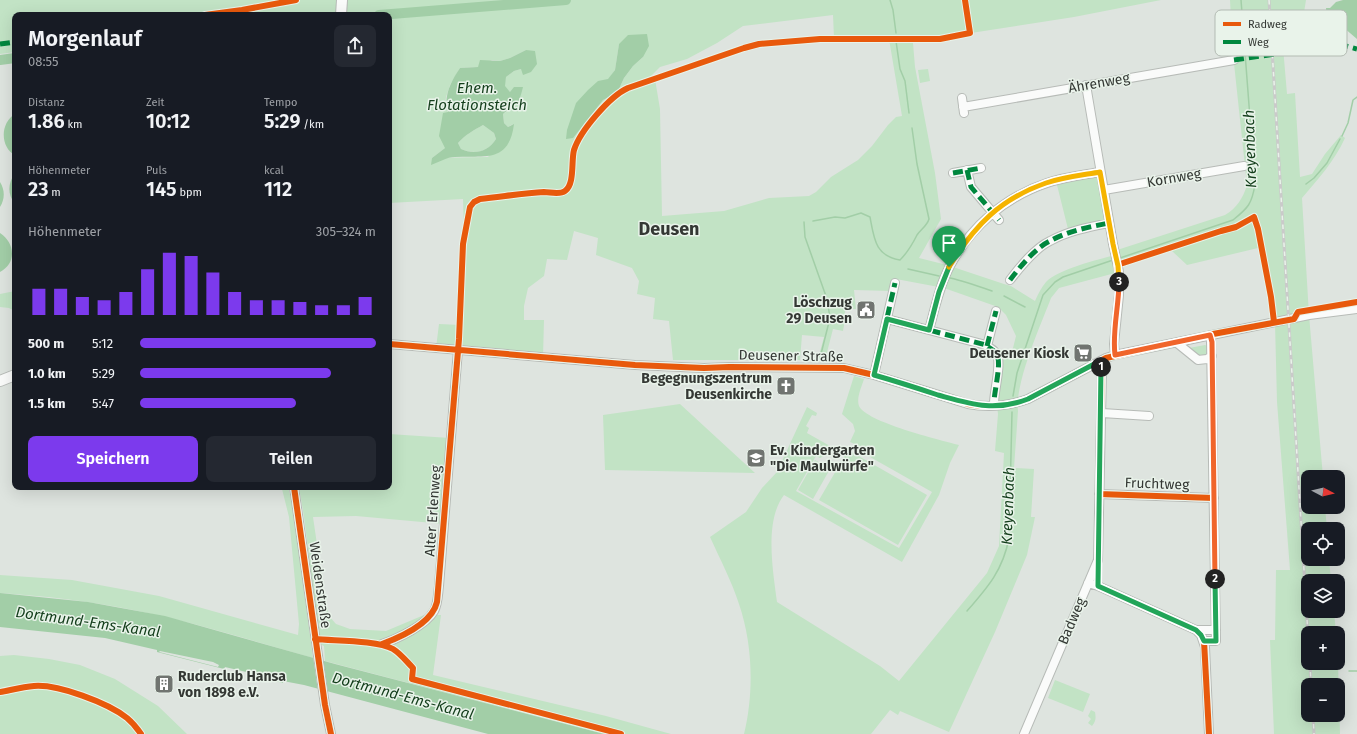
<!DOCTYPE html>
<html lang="de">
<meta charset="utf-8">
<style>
body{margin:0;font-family:"Fira Sans",sans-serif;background:#242831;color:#f1f3f6;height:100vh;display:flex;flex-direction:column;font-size:15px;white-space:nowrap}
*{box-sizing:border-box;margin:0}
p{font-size:13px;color:#9ea1a6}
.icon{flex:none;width:22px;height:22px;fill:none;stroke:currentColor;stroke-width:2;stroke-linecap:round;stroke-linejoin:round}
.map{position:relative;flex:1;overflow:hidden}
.details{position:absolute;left:12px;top:12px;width:380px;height:478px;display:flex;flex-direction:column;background:#171b24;border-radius:8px;box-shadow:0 4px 16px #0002}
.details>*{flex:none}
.needle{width:26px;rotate:97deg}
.controls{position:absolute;left:1301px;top:470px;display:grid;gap:8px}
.controls a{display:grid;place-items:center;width:44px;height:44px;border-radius:8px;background:#171b24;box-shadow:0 4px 16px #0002;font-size:20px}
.pin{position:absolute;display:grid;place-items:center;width:34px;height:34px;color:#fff;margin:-41px -17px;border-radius:50% 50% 50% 0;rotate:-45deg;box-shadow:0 0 4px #0007}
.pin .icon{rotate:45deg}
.km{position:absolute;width:20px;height:20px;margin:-10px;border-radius:50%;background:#222;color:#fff;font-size:11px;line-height:20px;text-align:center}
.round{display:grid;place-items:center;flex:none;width:42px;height:42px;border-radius:8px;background:#242831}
.headline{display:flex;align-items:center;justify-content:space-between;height:68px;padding:0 16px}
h1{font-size:22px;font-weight:600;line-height:30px}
.stats{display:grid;grid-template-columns:repeat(3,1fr);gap:6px;height:68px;padding:4px 16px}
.stats div{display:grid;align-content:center}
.stats b{font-size:20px;font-weight:600}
.stats small{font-size:11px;font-weight:400}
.stats p{font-size:11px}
.chart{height:112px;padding:8px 16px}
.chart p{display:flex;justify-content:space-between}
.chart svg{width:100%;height:72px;margin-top:4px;stroke:#7c3aed;stroke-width:6}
.cta{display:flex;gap:8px;margin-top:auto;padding:8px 16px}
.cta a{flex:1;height:46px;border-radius:8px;background:#7c3aed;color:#fff;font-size:16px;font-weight:600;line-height:46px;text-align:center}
.cta a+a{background:#242831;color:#f1f3f6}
ul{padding:0 16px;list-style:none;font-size:13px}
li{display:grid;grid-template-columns:64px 48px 1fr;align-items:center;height:30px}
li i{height:10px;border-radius:5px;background:#7c3aed}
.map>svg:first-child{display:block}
</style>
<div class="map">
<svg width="1357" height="734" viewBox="0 0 1357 734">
<rect width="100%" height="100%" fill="#dee4df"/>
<path fill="#c2e3c5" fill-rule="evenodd" d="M0,0H337L336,13L317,15H15V52L0,54Z
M346,0H1161L1074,17L971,33V36L941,42L913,43L915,67L935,173L941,219L919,258L947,265L1004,284L1011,286L1035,301C1038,294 1041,288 1046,282C1059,269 1097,260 1115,255L1114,251L1225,215C1237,208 1243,198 1247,185L1233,54L1230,0H1306L1302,25V46L1283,47L1287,94L1295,93L1300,177L1312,174L1325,154L1341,135L1345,138C1334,162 1318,179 1302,198L1309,315L1323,477H1308V507H1325L1327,529H1308V559H1329L1331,581H1308V611H1334L1336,633H1308V663L1338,662L1340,734H1274L1270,640H1275L1276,570H1290L1277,402L1275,323L1273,322L1258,248L1187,265L1172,251L1118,266L1119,272L1059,288L1051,298C1040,327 1015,382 1018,411L1014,468L1034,469L1031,517H1035L1027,555L995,632L949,732L900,711L898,715L890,710L871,734H744C754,693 753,645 739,604C732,582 720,559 710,537L746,512L762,488L777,472L807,407L817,413L816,416L812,415L806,426L809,428L807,433L830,446L824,456L820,458L816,456L796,491L899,548L932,492L856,449L857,445L850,442L855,431L853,424L842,414L854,376L864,379C862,386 856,398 859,406C866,422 940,440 959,445L950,463L939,495L902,562L784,495C764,521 773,571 777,602L880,666L899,681L987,573L999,546L1004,453L995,451L998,414L996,398L1001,362V354L1011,356L1016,336L1006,315L998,307L944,288L896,279L891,291L854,290L856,309H845V320L843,331L833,329L825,360L818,359L824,337L802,335L800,360H673L669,321L653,319L655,298L637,294L639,281L632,268L596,255L598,238L574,231L567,260L547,259L544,276L528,288L524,306V320H544L543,357L436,348L439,324L460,325L464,230L463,199L389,203V15H346ZM833,15L834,38L889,39L902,116L896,117L888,125L872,146L858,160L831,177L816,192L809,196L769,198L724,211L662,216L660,109L655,79L644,83L660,67L687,59L717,43L743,26ZM619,44L643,57L633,66L624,78L619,89L611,96L603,100L587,119L608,80L615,70ZM526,50L521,69L514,71L506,77L504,86L510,92L517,104L503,114L504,123L508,127L513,124L488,157L432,158L445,148L448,113L445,105L446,97L450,85L460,68L478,67L492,60L500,61L510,58ZM1308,685H1338V715H1308Z
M928,69L930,81L920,83L918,70Z
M483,125L494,133L496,139C488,152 475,155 461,149L458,143C465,135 474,130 483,125Z
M1100,172L1109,223L1069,233L1056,181Z
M15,291V311L9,308L0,307V294Z
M1205,345L1207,346L1208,354L1201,358L1189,348Z
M680,404L755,473L605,470L603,415Z
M389,434L450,438L444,524L356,516L313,517L324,592L329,616L336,624L350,629L386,631L424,615H441L433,675L606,716L671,734H604L325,661L324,646L320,644L304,517L299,487H389Z
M848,450L927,495L898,545L819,500Z
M815,460L830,469L813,499L798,490Z
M280,487H288L293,506L313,658C253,641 194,622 133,610C89,601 45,596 0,593V575L72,580L159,596L298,635L299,624L289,517L282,489Z
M14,655L49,659L80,665L115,679L158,706L187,734H0V656Z
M1055,680L1090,694L1083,712L1048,698Z
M1091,710L1095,712C1096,718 1096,721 1092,726L1088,723L1091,719L1088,716Z"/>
<path fill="#a2cea7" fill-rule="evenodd" d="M1343,0H1357V39L1343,27L1336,25L1330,18H1327L1326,8H1330L1336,2Z
M647,34L649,46L643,57L633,66L624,78L619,89L611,96L603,100L573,138L566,139L567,130L576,103L588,90L598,81L608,79L615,70L619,44L628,35Z
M526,50L535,51L537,64L531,72L523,75L521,69L514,71L506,77L505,86L510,92L514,87H523C518,107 517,102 503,114L504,123L508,127L514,124C509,164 484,155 455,157C447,157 439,162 431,165L432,158L445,148L439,136L443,113L448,112C443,97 451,81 460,68L478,67L480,60L500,61L510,58ZM483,125L494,133L496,139C488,152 474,155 461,149L458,143C465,135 474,130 483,125Z
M15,114V155C0,147 0,123 15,114Z
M15,173V204C7,194 8,183 15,173Z
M0,182C5,190 5,199 0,207Z
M0,233C15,243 17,263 0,272Z
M0,593L88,602L165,616L335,664L604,734H488L304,685L283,681V683L262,678L263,676L225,667L224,669L157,652V650L105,638L0,627Z"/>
<path fill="#dee4df" d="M160,651L213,662L219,665L218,667L159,652Z
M313,656L323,659L328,693L318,691Z"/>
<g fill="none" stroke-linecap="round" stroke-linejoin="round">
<path stroke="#a2cea7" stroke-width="1.5" d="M890,0L893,10L896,33
M896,41L900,69L905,81L909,113
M1342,136L1348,123L1353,100L1357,97
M1306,184L1314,178L1327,163L1340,139
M813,221L835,217L845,218L861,213L870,217C874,238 875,256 900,260C908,252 912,245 917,235C921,229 927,226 929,219L917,164L912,128
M804,222L805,237L827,299L830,318L820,358
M1120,258L1233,220C1248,208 1252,204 1255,184L1241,0
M908,269L939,276
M950,278C964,281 978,286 992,291
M1004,296L1025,307
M1013,396L1017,373L1043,295L1055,282L1063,277L1113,260
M967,611C988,587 1003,570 1009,538L1012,412
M1349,671H1357"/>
<path stroke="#a2cea7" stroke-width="10" d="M379,15L566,0
M0,60L15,58"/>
<g stroke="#b7bbb7" stroke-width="10">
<path id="minor" d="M1086,85L1113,244L1119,272V295L1114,344L1115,355
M962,98L964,113
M963,107L1234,60
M967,170L971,187L999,220
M953,173L981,168
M1104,190L1244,166
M1010,280C1020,267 1035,248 1050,241C1068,231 1089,227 1109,223
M887,319L986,345C989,348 994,350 996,353C1003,362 993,393 994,406
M929,330C935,309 939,286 950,266C970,227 1005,197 1047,183C1064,177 1083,175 1100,172
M1177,343L1198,360L1207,359L1212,356
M389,344L635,365L704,368L729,367L844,368L874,375L968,404C988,408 1008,406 1028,399L1106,358L1115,355L1309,315L1357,309
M987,346L996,311
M874,375L895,283
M1102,413L1149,416
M294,487L325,705L331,734
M1099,494L1214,498
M1088,583L1098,586L1196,630L1201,635L1205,647L1209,734
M1196,630H1216
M1204,641H1216L1211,342L1210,335
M382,644C397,639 426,625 434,611C438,604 438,594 439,586L458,350
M1024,734L1098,560L1102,369L1100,361"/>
</g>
<g stroke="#b7bbb7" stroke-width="12">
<path id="major" d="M341,15L342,0
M0,381L15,375"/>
</g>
<use href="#minor" stroke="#fafbfa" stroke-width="8"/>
<use href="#major" stroke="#fafbfa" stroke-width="10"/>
<g stroke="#cacaca" stroke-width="3">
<path id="rail" d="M1269,0L1308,635
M1310,663L1311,685
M1313,715L1314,734"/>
</g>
<use href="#rail" stroke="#e9f3ea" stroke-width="1.5" stroke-dasharray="4.5" stroke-linecap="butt"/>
<path stroke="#00873e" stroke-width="5" stroke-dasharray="10 5" stroke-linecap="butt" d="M0,44L15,42
M1234,60L1282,53L1346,46L1357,49
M967,170L971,187L999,220
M953,173L981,168
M1010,280C1020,267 1035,248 1050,241C1068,231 1089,227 1109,223
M887,319L986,345C989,348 994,350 996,353C1003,362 993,393 994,406
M929,330C935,309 939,286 950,266C970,227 1005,197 1047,183C1064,177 1083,175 1100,172
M987,346L996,311
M874,375L895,283"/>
<g stroke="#e9f3ea" stroke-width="8">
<path id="cycleway" d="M205,15L242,10L296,0
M389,344L635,365L704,368L729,367L844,368L874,375L968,404C988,408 1008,406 1028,399L1106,358L1213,334L1294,319L1298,312L1357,302
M1115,355C1111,325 1123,295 1117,265L1221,231L1236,227L1254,217L1258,229L1271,297L1274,322
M1100,361L1102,369L1099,494L1214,498L1216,641H1204L1209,734
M294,487L325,705L331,734
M315,639C335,641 377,640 393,649C401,654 407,662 413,668L412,679L621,734
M382,644C401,637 432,623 437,602L459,339L463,244L470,207L474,202L480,199C501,197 523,193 544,192C550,192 560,195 565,191C575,184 571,161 574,150C580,131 610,96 628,88L744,48L759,44L820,39H940L970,33L965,0
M0,692C11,690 23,687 34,686C58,684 108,703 127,718C133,723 137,728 141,734"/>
</g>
<use href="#cycleway" stroke="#e8590c" stroke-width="6"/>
</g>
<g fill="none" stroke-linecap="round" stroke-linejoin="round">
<g stroke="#fff" stroke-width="8">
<path id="split-1" d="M949,267L939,292L929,330L887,319L874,375C895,381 917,388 938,395C971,404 994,412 1028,399L1100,361L1101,367"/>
</g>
<g stroke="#fff" stroke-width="8">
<path id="split-2" d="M1101,367L1098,586L1196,630L1201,635L1204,641H1216L1215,579"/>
</g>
<g stroke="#fff" stroke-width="8">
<path id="split-3" d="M1119,282C1119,306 1112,331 1115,355L1210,335L1212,342L1215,579"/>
</g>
<g stroke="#fff" stroke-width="8">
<path id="split-4" d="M949,267C974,226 1000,199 1046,183C1064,177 1083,175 1100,172L1113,244L1118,266L1119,282"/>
</g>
<use href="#split-1" stroke="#22a559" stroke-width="5"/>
<use href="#split-2" stroke="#22a559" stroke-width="5"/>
<use href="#split-3" stroke="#f0652b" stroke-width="5"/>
<use href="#split-4" stroke="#f5b400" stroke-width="5"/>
</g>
<defs>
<g id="civic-square" transform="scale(1)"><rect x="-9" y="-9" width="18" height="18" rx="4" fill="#707470" stroke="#e9f3ea"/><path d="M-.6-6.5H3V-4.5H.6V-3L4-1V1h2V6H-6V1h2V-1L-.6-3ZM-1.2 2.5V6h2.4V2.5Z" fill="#fff"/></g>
<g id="supermarket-square" transform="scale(1)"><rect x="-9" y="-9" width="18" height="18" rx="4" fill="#707470" stroke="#e9f3ea"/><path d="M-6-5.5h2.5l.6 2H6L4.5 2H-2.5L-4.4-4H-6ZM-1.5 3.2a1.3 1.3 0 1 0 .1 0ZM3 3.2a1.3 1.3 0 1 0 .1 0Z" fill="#fff"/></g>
<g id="church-square" transform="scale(1)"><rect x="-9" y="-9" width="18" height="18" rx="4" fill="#707470" stroke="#e9f3ea"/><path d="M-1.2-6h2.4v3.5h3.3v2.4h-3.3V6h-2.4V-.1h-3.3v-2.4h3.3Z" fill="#fff"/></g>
<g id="school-square" transform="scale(1)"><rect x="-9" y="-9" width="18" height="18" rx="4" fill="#707470" stroke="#e9f3ea"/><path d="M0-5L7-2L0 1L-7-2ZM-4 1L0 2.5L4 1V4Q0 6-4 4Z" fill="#fff"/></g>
<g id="building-square" transform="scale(1)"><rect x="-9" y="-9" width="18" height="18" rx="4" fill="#707470" stroke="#e9f3ea"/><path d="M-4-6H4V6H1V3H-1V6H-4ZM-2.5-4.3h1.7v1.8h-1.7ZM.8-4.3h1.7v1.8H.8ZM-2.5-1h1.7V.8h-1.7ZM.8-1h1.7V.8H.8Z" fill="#fff"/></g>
</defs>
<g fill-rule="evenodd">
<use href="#civic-square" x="866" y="310"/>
<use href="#supermarket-square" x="1083" y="353"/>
<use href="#church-square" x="786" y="386"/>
<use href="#school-square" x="756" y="458"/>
<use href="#building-square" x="164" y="684"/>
</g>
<g text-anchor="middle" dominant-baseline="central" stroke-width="3" stroke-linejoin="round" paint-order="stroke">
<g font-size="14" fill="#343834" stroke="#e9f3ea">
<text transform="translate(1099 83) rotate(-10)">Ährenweg</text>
<text transform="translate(1174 178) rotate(-10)">Kornweg</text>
<text transform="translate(791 356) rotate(1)">Deusener Straße</text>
<text transform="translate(1157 484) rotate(2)">Fruchtweg</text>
<text transform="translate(433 511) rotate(-86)">Alter Erlenweg</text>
<text transform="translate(320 585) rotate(82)">Weidenstraße</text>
<text transform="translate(1072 621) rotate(-67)">Badweg</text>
</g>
<g font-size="14" font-weight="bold" fill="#343834" stroke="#e9f3ea" text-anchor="end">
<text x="852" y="302">Löschzug<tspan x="852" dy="16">29 Deusen</tspan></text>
<text x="1069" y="353">Deusener Kiosk</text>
<text x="772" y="378">Begegnungszentrum<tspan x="772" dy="16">Deusenkirche</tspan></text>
<text x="770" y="450" text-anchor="start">Ev. Kindergarten<tspan x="770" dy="16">"Die Maulwürfe"</tspan></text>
<text x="178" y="676" text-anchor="start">Ruderclub Hansa<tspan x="178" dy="16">von 1898 e.V.</tspan></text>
</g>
<g font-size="15" font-style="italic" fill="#133e1b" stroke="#e9f3ea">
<text x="477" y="88">Ehem.<tspan x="477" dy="17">Flotationsteich</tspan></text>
<text transform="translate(1250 149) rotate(-92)">Kreyenbach</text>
<text transform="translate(1008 506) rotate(-88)">Kreyenbach</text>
<text transform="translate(88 622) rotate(8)">Dortmund-Ems-Kanal</text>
<text transform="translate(403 696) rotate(15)">Dortmund-Ems-Kanal</text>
</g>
<g font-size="18" font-weight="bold" fill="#343834" stroke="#e9f3ea">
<text x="669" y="229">Deusen</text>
</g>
</g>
<rect x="1215" y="10" width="132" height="46" rx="6" fill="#e9f3ea" stroke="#b3bbb3" stroke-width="1"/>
<rect x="1223" y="22" width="18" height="4" fill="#e8590c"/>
<rect x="1223" y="40" width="18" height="4" fill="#00873e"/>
<g font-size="11" fill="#343834">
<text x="1248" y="28">Radweg</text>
<text x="1248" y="46">Weg</text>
</g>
</svg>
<div class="controls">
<a><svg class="needle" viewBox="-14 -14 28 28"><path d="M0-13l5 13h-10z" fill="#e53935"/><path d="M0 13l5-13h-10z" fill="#9ea1a6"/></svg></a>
<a><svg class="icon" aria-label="locate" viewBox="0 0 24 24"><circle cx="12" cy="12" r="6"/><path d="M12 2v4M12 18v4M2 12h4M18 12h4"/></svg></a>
<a><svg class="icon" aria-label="layers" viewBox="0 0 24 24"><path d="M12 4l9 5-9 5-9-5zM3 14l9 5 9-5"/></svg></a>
<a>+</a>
<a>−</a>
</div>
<div class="pin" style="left:949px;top:267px;background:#1e9e55"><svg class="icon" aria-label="arrive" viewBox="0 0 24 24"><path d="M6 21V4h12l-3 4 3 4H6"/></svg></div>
<b class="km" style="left:1101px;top:367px">1</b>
<b class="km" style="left:1215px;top:579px">2</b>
<b class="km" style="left:1119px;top:282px">3</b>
<section class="details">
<div class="headline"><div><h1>Morgenlauf</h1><p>08:55</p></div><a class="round"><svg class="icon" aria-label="share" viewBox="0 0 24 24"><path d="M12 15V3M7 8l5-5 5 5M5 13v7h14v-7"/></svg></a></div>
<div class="stats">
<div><p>Distanz</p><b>1.86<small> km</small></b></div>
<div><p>Zeit</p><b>10:12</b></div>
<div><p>Tempo</p><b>5:29<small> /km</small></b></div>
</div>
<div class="stats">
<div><p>Höhenmeter</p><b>23<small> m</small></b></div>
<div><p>Puls</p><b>145<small> bpm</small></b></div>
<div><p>kcal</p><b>112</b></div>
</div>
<div class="chart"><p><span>Höhenmeter</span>305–324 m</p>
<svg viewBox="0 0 160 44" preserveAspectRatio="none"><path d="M5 44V28M15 44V28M25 44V33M35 44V35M45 44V30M55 44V16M65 44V6M75 44V8M85 44V18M95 44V30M105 44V35M115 44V35M125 44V36M135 44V38M145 44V38M155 44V33"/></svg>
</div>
<ul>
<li><b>500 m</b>5:12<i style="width:100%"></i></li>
<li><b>1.0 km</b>5:29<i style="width:81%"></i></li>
<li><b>1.5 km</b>5:47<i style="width:66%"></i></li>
</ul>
<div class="cta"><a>Speichern</a><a>Teilen</a></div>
</section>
</div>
